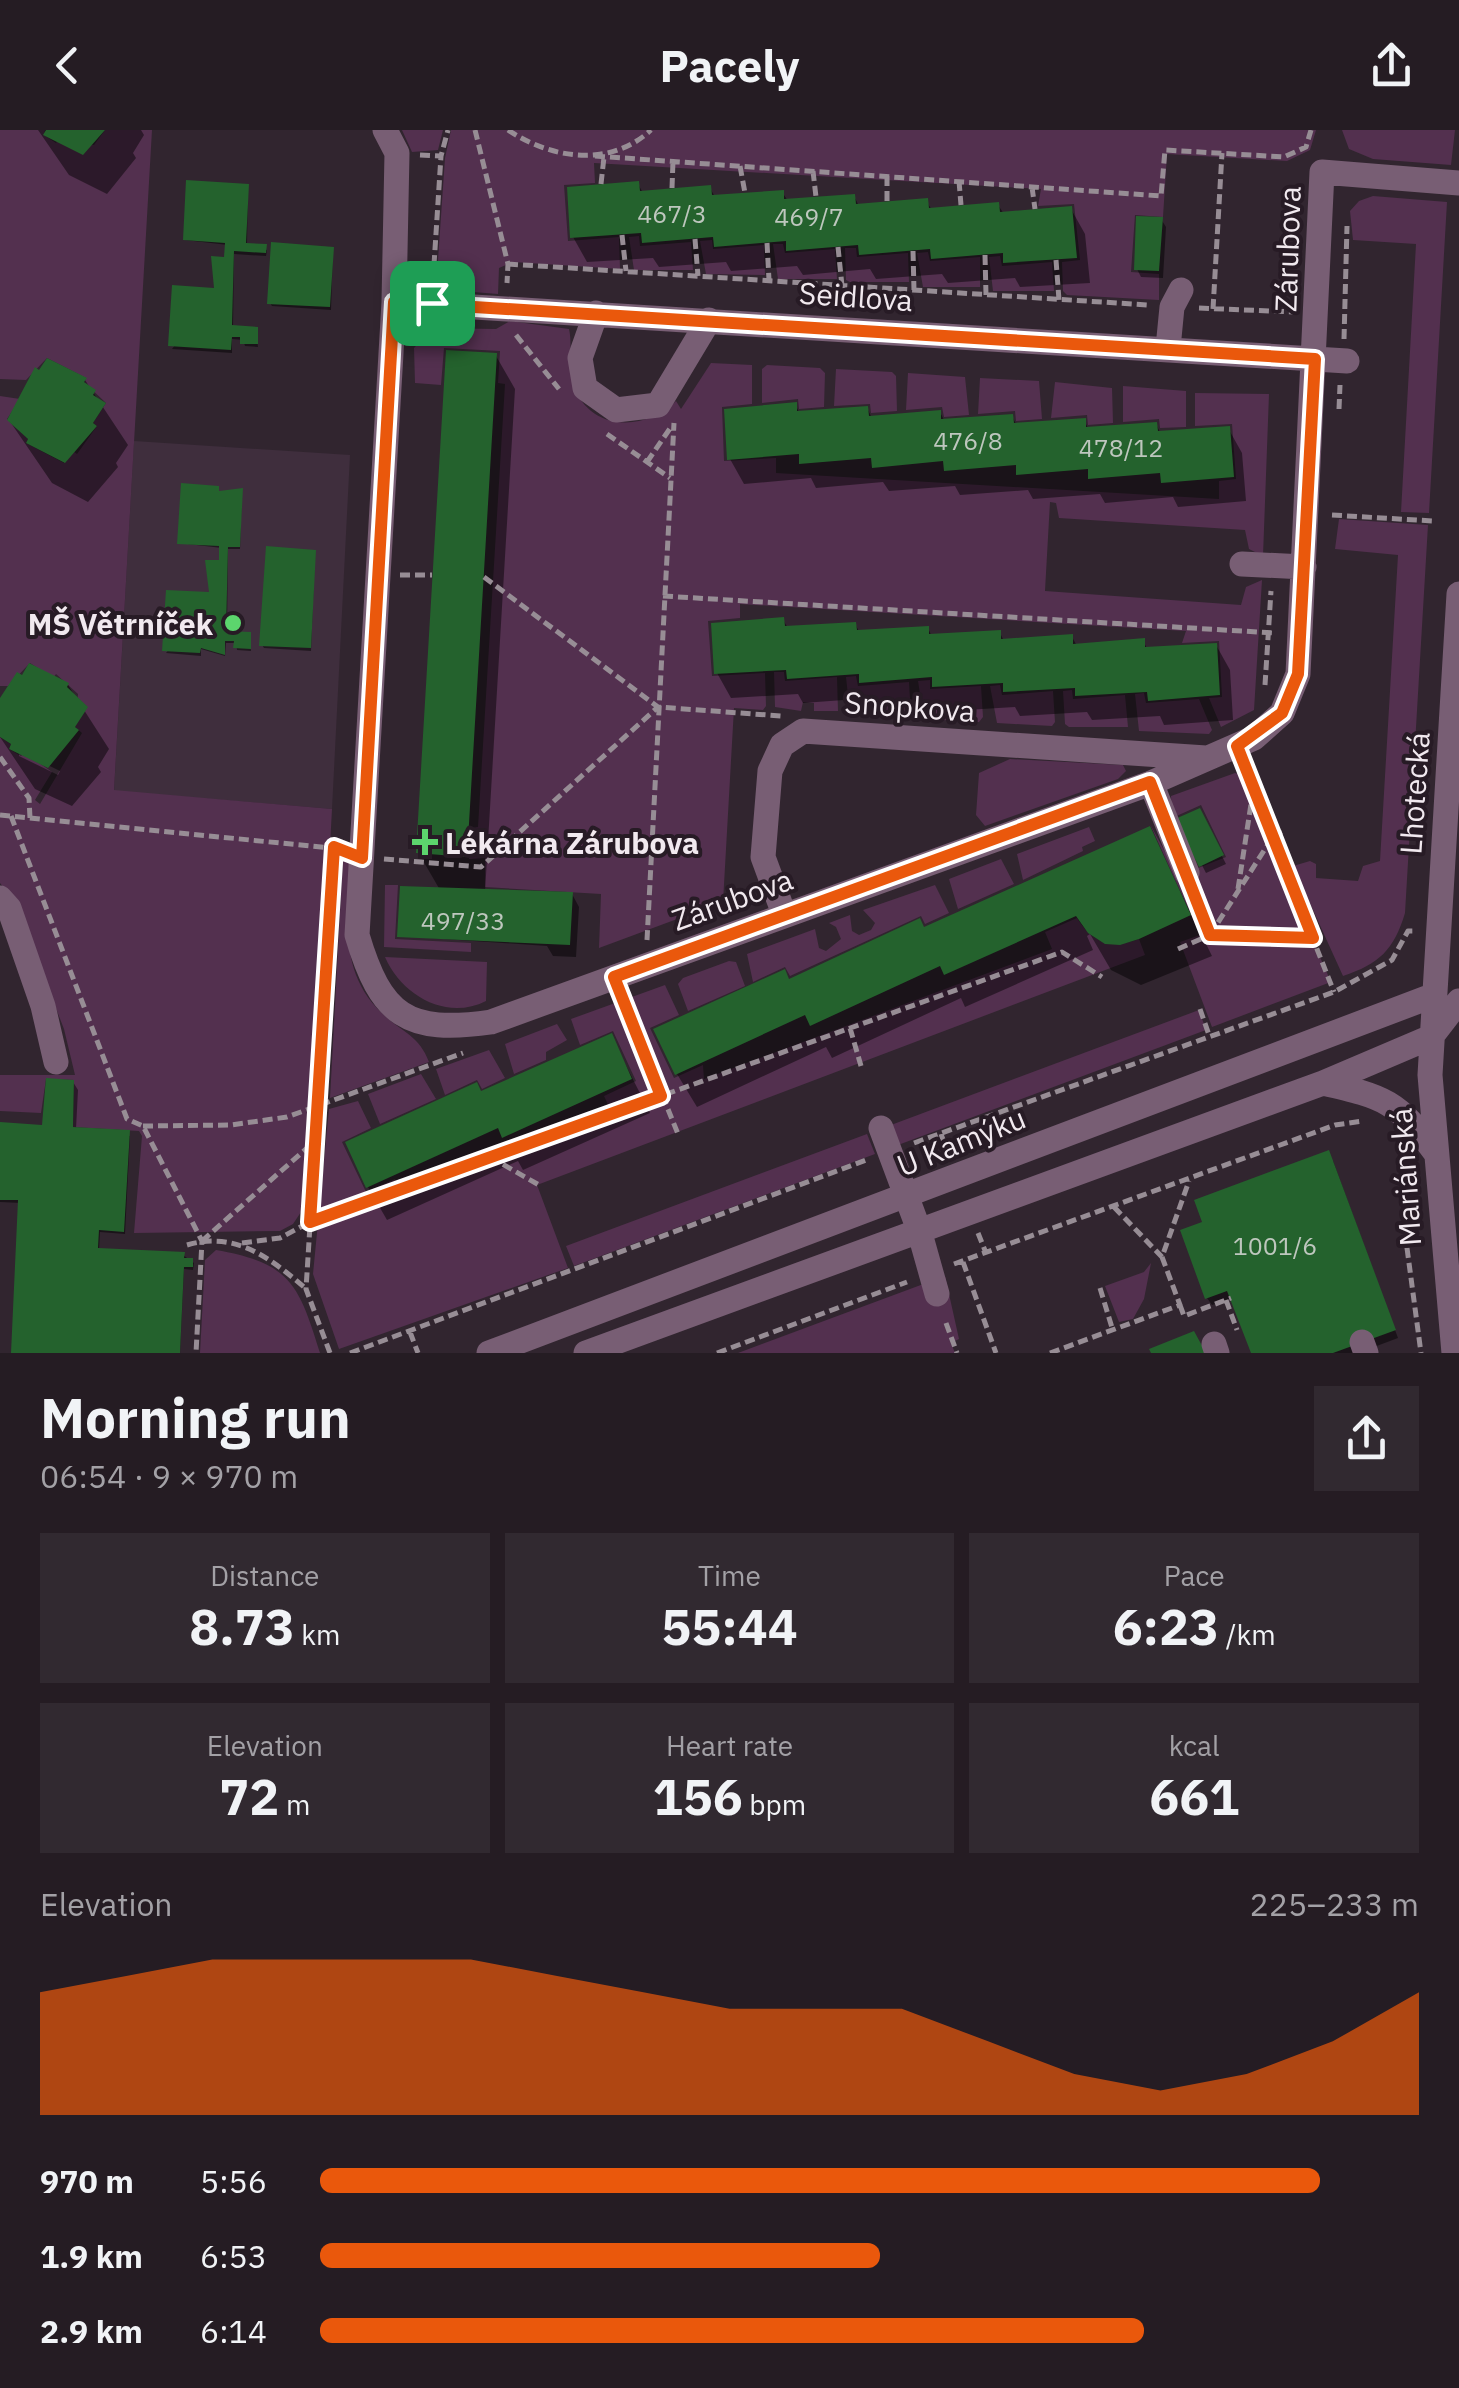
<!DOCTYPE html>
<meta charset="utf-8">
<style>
body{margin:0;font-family:"IBM Plex Sans",sans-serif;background:#312930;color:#f1f3f6;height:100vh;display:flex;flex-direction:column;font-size:38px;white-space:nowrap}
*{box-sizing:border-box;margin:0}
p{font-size:32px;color:#a3a1a6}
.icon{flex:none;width:55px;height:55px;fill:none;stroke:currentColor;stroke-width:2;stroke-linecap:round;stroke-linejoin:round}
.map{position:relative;height:1223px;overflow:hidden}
.panel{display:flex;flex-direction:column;background:#251c23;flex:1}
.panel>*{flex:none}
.pin{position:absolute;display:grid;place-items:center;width:85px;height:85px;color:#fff;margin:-42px;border-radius:20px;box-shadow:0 5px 15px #0006}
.round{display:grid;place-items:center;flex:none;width:105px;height:105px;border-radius:0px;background:#312930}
.headline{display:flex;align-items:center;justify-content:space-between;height:170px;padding:0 40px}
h1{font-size:55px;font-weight:700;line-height:75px}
.figures{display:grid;grid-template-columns:repeat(3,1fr);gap:15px;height:170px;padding:10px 40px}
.figures div{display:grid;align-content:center;border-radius:0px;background:#312930;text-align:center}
.figures b{font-size:50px;font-weight:700}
.figures small{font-size:28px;font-weight:400}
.figures p{font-size:28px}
.chart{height:280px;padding:20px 40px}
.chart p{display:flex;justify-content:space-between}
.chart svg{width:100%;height:180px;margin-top:10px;fill:#ea580c;opacity:.7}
ul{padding:0 40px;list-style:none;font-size:32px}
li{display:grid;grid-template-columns:160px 120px 1fr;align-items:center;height:75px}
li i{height:25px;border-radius:12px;background:#ea580c}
header{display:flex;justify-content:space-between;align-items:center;height:130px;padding:0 40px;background:#251c23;font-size:45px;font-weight:700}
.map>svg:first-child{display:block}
</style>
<header><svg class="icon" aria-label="back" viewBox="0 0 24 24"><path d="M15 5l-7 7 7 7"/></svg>Pacely<svg class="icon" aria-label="share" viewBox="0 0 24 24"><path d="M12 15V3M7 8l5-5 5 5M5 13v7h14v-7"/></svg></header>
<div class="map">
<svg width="1459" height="1223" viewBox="0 0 1459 1223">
<rect width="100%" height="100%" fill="#31252f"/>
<path fill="#3f2e3d" d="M134,311L350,325L332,679L114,661Z"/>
<path fill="#53304f" d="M0,0H45L44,5L56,13L59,9L94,15L105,0H152L114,660L332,679L311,1067L293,1094L280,1101L134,1103L142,1006L139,1001L73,997L74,950L46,949L41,983L0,981V945H75L64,899L15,773L0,753V607L11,614L9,619L21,626L25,623L52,642L35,670L40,674L82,603L75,597L78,564L56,544L53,548L30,533L8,556H0V266L20,269L7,289L28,309L26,313L64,333L73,321L77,324L97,296L93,293L106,273L84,252L86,248L47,228L26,250L0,249Z
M402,0H443L438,20L412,22Z
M451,0H1316L1310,20L1287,31L1167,24L1163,87L1135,85L1131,142L1159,144V170L1067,165L1063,161L1062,132L1080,130L1074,74L1038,76L1041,59L594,33L595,53L564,55L568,111L619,107L620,139L513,132L499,138L498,164L436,159L445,28Z
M1342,0H1455L1451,35L1373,29L1349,19Z
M1373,66L1447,72L1429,383L1401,382L1416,114L1353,110L1350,81L1359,71Z
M639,106L640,116L691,112L693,140H634L629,107Z
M712,110L713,119L764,115L765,145L706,144L700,111Z
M773,114H783L785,123L835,119L837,149H778Z
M845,118H856L857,127L908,123L909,152H850L846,150Z
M928,122L930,131L980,127V157H923L917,123Z
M1000,126L1002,136L1052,132L1054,161H993L989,127Z
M510,191L569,199C573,216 567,236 573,254C589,302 645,302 676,271L681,279L711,233L752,235V274L722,277L724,331L776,328V343L1219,369V351L1236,349L1232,294L1195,296V263L1269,264L1263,426L1249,419L1245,400L1059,388L1056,373L1050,372L1045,461L1241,475L1246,457L1262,450L1254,580L1221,597L1209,568L1222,567L1219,511L1182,513L1186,501L740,474V488L708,491L712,546L765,543L766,576L763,580L734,578L723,772L599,818L601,764L485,757V728L469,729L471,698L478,697L505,254L498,253L500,221L444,218L441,255L415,253L414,218L433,198L496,199Z
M767,235L820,238L825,243L824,277L799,279L798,269L762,273V239Z
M836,239L892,242L896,246L897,281L871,283L870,274L834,276Z
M908,243L965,247L969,285L944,287L942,277L906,280Z
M980,248L1039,251L1042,289L1016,291L1015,281L978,284Z
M1055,252L1112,258L1113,293L1088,295L1087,285L1051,288Z
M1123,256L1186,261V297L1160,298L1159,289L1123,292Z
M1339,389L1428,395L1405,783C1394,820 1379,834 1343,846L1293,736L1310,731L1316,734V748L1358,751L1363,736L1380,731L1398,425L1335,419Z
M774,542H784L785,551L837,547L838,581H814V573L803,572L801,581L775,577Z
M856,546L858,556L909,552L911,585L850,584L846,547Z
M930,550V559L981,556L983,587L979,592L924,589L918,551Z
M1000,555L1002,565L1053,561L1055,592L1052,596L997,593L990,556Z
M1072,560L1073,569L1125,565L1128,597H1069L1065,594L1063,561Z
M1144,563L1146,573L1199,569L1212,600L1209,604L1139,601L1135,564Z
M1010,629L1123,635L1126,641L1118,649L985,696L976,685L979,643Z
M1235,643L1239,644L1331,852L1212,897L1180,812L1200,805L1150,694L1178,746L1226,727L1201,675L1172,688L1171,666Z
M1089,697L1095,711L1082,717L1083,721L1023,750L1017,724Z
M343,727L350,728C348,782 337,842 382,883C401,902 419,905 429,932L330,968Z
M1001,729L1014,754L958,779L949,749Z
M385,755H398L395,809L471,813V822L384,817Z
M935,755L949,783L925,794L921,786L790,846L785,837L753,852L747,824L815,799L819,818L826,821L841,809L836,797L829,793L850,785L852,801L859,805L871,800L875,793L863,780Z
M1077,788C1092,813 1112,819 1139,809L1145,825L537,1055L568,1138L339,1219L313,1144L329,979L358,971L371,998L342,1012L366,1062L395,1049L398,1062L612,983L604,966L636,951L613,901L580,915L571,889L665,855L679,885L650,898L674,948L703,935L704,949L1052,819L1045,802Z
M385,827L487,832L486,871C447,891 402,866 385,827Z
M729,831L736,832L745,856L688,881L678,854L683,848Z
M1199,880L1206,900L898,1015L891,995Z
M557,894L567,910L546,922V930L514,944L505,914Z
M489,920L505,948L482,959L477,950L445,965L436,939Z
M421,944L436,969L380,994L368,964Z
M867,1004L875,1024L574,1136L566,1116Z
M216,1120C291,1133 299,1155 320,1223H200L205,1130Z
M1151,1133L1144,1169L1133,1189L1119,1192L1105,1156L1144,1142Z
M945,1146L959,1209L951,1213L955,1223H738Z"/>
<path fill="#0007" fill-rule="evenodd" d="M38,0H141L144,5L133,23L136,28L107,64L69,45Z
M638,54L643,63L710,58L715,67L782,62L788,71L854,66L859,76L926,71L932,80L998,75L1004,84L1071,79L1085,104L1090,153L1020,157L1015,148L948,153L942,144L876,149L870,139L803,145L797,136L731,141L726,132L659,137L653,128L587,132L573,107Z
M248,56L247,115L267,120L266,126L234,124L233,198L256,200L258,217L245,216L243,210L232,209V223L172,219L217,160L227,130L228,115L185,110Z
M1161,89L1166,97L1163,148L1141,147L1137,139Z
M333,119L331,180L272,176L270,173Z
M496,226L515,259L485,762L572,764L579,777L576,827L553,826L547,816L400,806L440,760L418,722Z
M85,250L128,315L116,333L118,337L88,372L52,353L9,290Z
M795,274L800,284L867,278L872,288L940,282L945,292L1012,286L1017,296L1084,290L1089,300L1156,294L1161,304L1228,298L1242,323L1246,371L1178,377L1173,367L1105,373L1100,364L1033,369L1028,360L960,365L955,356L889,361L883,352L816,358L811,348L744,354L730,329Z
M242,360L240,419H228L227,504H250L251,521L237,520L236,513H226L225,526L201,519V526L166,523L212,465L207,432L221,433L222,418L179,413L220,363Z
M315,422L311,521L264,518L262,515Z
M783,490L788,498L855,494L860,503L928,498L932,507L1000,503L1004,511L1072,507L1077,516L1143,511L1148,520L1216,515L1230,540L1233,590L1164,595L1160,586L1092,590L1087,582L1020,586L1015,577L949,581L943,572L876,577L871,568L803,573L798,564L731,568L717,543Z
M68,555L109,619L98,637L101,642L72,676L35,659L0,607V583ZM19,621L60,641L58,645L19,626Z
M1199,681L1226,734L1206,743L1179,690Z
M1149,699L1212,826L1141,855L1111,840L1090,804L1087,806L1093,820L965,877L961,868L832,928L826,917L697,977L677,944L789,851L924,800Z
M611,906L650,983L523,1040L518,1031L387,1090L368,1057L481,963Z
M73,952L78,960L76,999L130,1006L125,1104L100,1102L99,1120L183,1125L194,1133L193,1140L184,1139L180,1223H13L21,1073L0,1072V995L47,998Z
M1333,1031L1398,1208L1358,1223H1253L1233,1168L1212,1175L1207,1168Z"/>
<path fill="#24622d" d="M46,0H105L83,25L43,5Z
M186,50L249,54L246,113L267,114L266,123L234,121L232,195L258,197V214H240V207H232L231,220L168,216L172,155L214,158L211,126L224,127L225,113L183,110Z
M639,51L640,61L711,55L712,65L784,60V69L855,64L856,74L928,68L929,78L999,72L1000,82L1072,76L1077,128L1003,133V123L931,129L930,119L859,125L858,115L786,121V111L714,117L713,107L642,113L641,103L570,108L567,57Z
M1136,86L1163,87L1159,141L1134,140Z
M271,112L334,117L330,177L267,174Z
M446,220L497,223L467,727L416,723Z
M47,228L87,248L84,252L96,260L93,265L106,273L93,293L97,296L65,333L26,313L28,309L7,290L35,237L39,240Z
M797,272V281L868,276L869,286L941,280V289L1013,284L1014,293L1086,288V297L1157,292L1158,301L1230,296L1234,347L1161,353L1160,343L1088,349V339L1016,345V335L944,341L943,331L872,338L871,328L799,334V324L727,330L724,279Z
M181,353L219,356V361L243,358L240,417H228L226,501L251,502V519L233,518L234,511H225V525L201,518L200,523L162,521L166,460L209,462L205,430H219V416L177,414Z
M266,416L316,420L311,518L259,516Z
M784,487L785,496L856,492L857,500L929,496V504L1001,500V509L1073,504V514L1145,508V517L1217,513L1220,565L1148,571L1147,562L1075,566V558L1003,562V553L932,557V547L859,553V544L787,549L786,540L714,544L711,493Z
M29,533L69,553L67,557L88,577L75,597L79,600L48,638L9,619L11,614L0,607V568L17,542L22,545Z
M1200,678L1224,725L1199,737L1175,689Z
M1150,696L1191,785L1139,809L1120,815L1105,814L1088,803L1076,786L944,845L940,836L810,896L805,885L675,945L653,899L785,839L789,849L920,788L924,797Z
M400,756L573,762L570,815L397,807Z
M612,903L632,949L502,1008L498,998L366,1058L345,1012L477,952L481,961Z
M46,948L74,950L73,997L130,1000L124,1102L99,1100L98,1118L185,1122L184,1128H193V1137H184L180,1223H11L18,1070H0V992L42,995Z
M1329,1020L1396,1200L1333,1223H1251L1227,1161L1205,1169L1180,1100L1202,1092L1194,1070Z
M1194,1201L1206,1223H1151L1149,1219Z"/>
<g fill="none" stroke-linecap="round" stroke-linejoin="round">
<path stroke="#978d95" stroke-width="5" stroke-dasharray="10 5" stroke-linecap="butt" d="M475,0L508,134L507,153
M508,0C551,29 610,38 651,0
M420,25L441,26L448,0
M595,26L1161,66L1165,20L1284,27L1306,17L1311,0
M740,36L745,63
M813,41L816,67
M959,51L961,75
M601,54L604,27
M1032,57L1035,79
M672,58L673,31
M887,71V46
M622,105L626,141
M695,109L698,146
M767,113L769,150
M838,117L842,156
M913,121L914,160
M985,125L986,165
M1056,130L1059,170
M508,134L1148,175
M433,150L441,26
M1279,166L1281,181
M1199,178L1293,182
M1213,179L1222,23
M516,205L559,259
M1344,209L1347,96
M1339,279L1340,255
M607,304L670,348
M647,332L671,297
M1332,385L1433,391
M400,445H432
M484,447L658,577L781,586
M663,466L1274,503
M1265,555L1271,461
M0,627L29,668L30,688
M1245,637L1334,862
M0,685L340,719
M11,686L127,989L143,996L202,1111L196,1223
M384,729L481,737L658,577
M1238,759L1253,661
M1195,765L1210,805
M1210,805L1274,705L1282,702
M647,810L674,293
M1178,819L1210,805L1313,808
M623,868L678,1004
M1200,879L1209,905
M850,898L861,936
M143,996L231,995L287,987L463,923
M941,1004L949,1026
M914,1013L1334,862L1392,830L1408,801H1416
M490,1027L539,1055
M1406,1028L1407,1118L1421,1223
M1114,1077L1162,1127
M978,1103L986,1123
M202,1111L315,1011
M242,1113L280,1108L310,1092L1062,822L1102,847
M187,1115C235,1101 269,1127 304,1157
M963,1132L996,1223
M954,1134L1335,995L1363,991
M1100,1158L1113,1201
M1226,1170L1237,1200
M1180,1175L1184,1186L1231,1168
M946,1193L957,1223
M410,1202L418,1223
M330,1223L306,1159L333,731
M350,1223L866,1030
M717,1223L907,1152
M1050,1223L1180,1175L1162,1127L1189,1051"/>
<path stroke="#785e74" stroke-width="25" d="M385,0L397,23L394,172L357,805C381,886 407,904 491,892L1151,653L1254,608L1282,583L1298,544L1322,42L1459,53
M394,172L1347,231
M596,183L580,228L585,258L616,280L658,275L709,190
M1168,218L1172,177L1181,160
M1242,434L1304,437
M1151,653L1187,743
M0,768L9,778L43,876L56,932
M784,784L763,727L770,641L782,615L803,601L1206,628
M1323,953C1385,967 1397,971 1435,1022
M881,998L919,1100L937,1164
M1362,1212L1366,1223
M1214,1214L1217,1223
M489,1223L1432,866
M586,1223L1323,953L1431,907L1459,871
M1454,1223L1430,945L1459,464"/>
</g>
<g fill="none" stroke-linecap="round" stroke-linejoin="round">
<g stroke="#fff" stroke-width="20">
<path id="route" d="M394,172L1315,229L1298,544L1282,583L1237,616L1313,808L1210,805L1150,652L614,847L661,966L310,1092L334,717L362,728Z"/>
</g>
<use href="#route" stroke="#ea580c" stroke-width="12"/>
</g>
<g fill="#5cd56d" stroke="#271b25" stroke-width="4">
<circle cx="233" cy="493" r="10"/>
<path d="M420 697h10v10h10v10h-10v10h-10v-10h-10v-10h10z"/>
</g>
<g text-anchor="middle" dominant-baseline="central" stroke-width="8" stroke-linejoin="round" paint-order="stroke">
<g font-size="25" fill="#bec7be">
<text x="672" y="83">467/3</text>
<text x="809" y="86">469/7</text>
<text x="968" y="310">476/8</text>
<text x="1121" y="317">478/12</text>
<text x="463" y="790">497/33</text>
<text x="1275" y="1115">1001/6</text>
</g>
<g font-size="30" fill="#f1e9ef" stroke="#271b25">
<text transform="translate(1287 119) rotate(-88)">Zárubova</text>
<text transform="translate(856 166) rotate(4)">Seidlova</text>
<text transform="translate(910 576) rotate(4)">Snopkova</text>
<text transform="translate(1414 663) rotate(-86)">Lhotecká</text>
<text transform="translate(732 769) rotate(-20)">Zárubova</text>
<text transform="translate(961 1011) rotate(-22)">U Kamýku</text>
<text transform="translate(1405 1047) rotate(-94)">Mariánská</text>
</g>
<g font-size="30" font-weight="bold" fill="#f1e9ef" stroke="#271b25" text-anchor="end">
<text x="213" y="493">MŠ Větrníček</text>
<text x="445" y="712" text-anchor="start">Lékárna Zárubova</text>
</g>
</g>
</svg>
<div class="pin" style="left:432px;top:173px;background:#1e9e55"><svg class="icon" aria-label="arrive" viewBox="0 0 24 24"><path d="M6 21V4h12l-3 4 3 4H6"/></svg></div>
</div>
<section class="panel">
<div class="headline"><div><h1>Morning run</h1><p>06:54 · 9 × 970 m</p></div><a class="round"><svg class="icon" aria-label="share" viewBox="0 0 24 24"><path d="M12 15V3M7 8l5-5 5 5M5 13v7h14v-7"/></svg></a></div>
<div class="figures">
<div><p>Distance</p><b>8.73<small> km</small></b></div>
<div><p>Time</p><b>55:44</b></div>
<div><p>Pace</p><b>6:23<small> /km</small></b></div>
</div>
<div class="figures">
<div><p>Elevation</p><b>72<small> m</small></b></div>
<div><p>Heart rate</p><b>156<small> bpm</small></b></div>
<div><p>kcal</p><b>661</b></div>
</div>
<div class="chart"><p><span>Elevation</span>225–233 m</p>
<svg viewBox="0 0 160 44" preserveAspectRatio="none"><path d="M0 44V14L10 10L20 6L30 6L40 6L50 6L60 10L70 14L80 18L90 18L100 18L110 26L120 34L130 38L140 34L150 26L160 14V44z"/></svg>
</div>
<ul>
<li><b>970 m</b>5:56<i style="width:91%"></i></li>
<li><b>1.9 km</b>6:53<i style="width:51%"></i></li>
<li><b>2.9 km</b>6:14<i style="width:75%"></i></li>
</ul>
</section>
